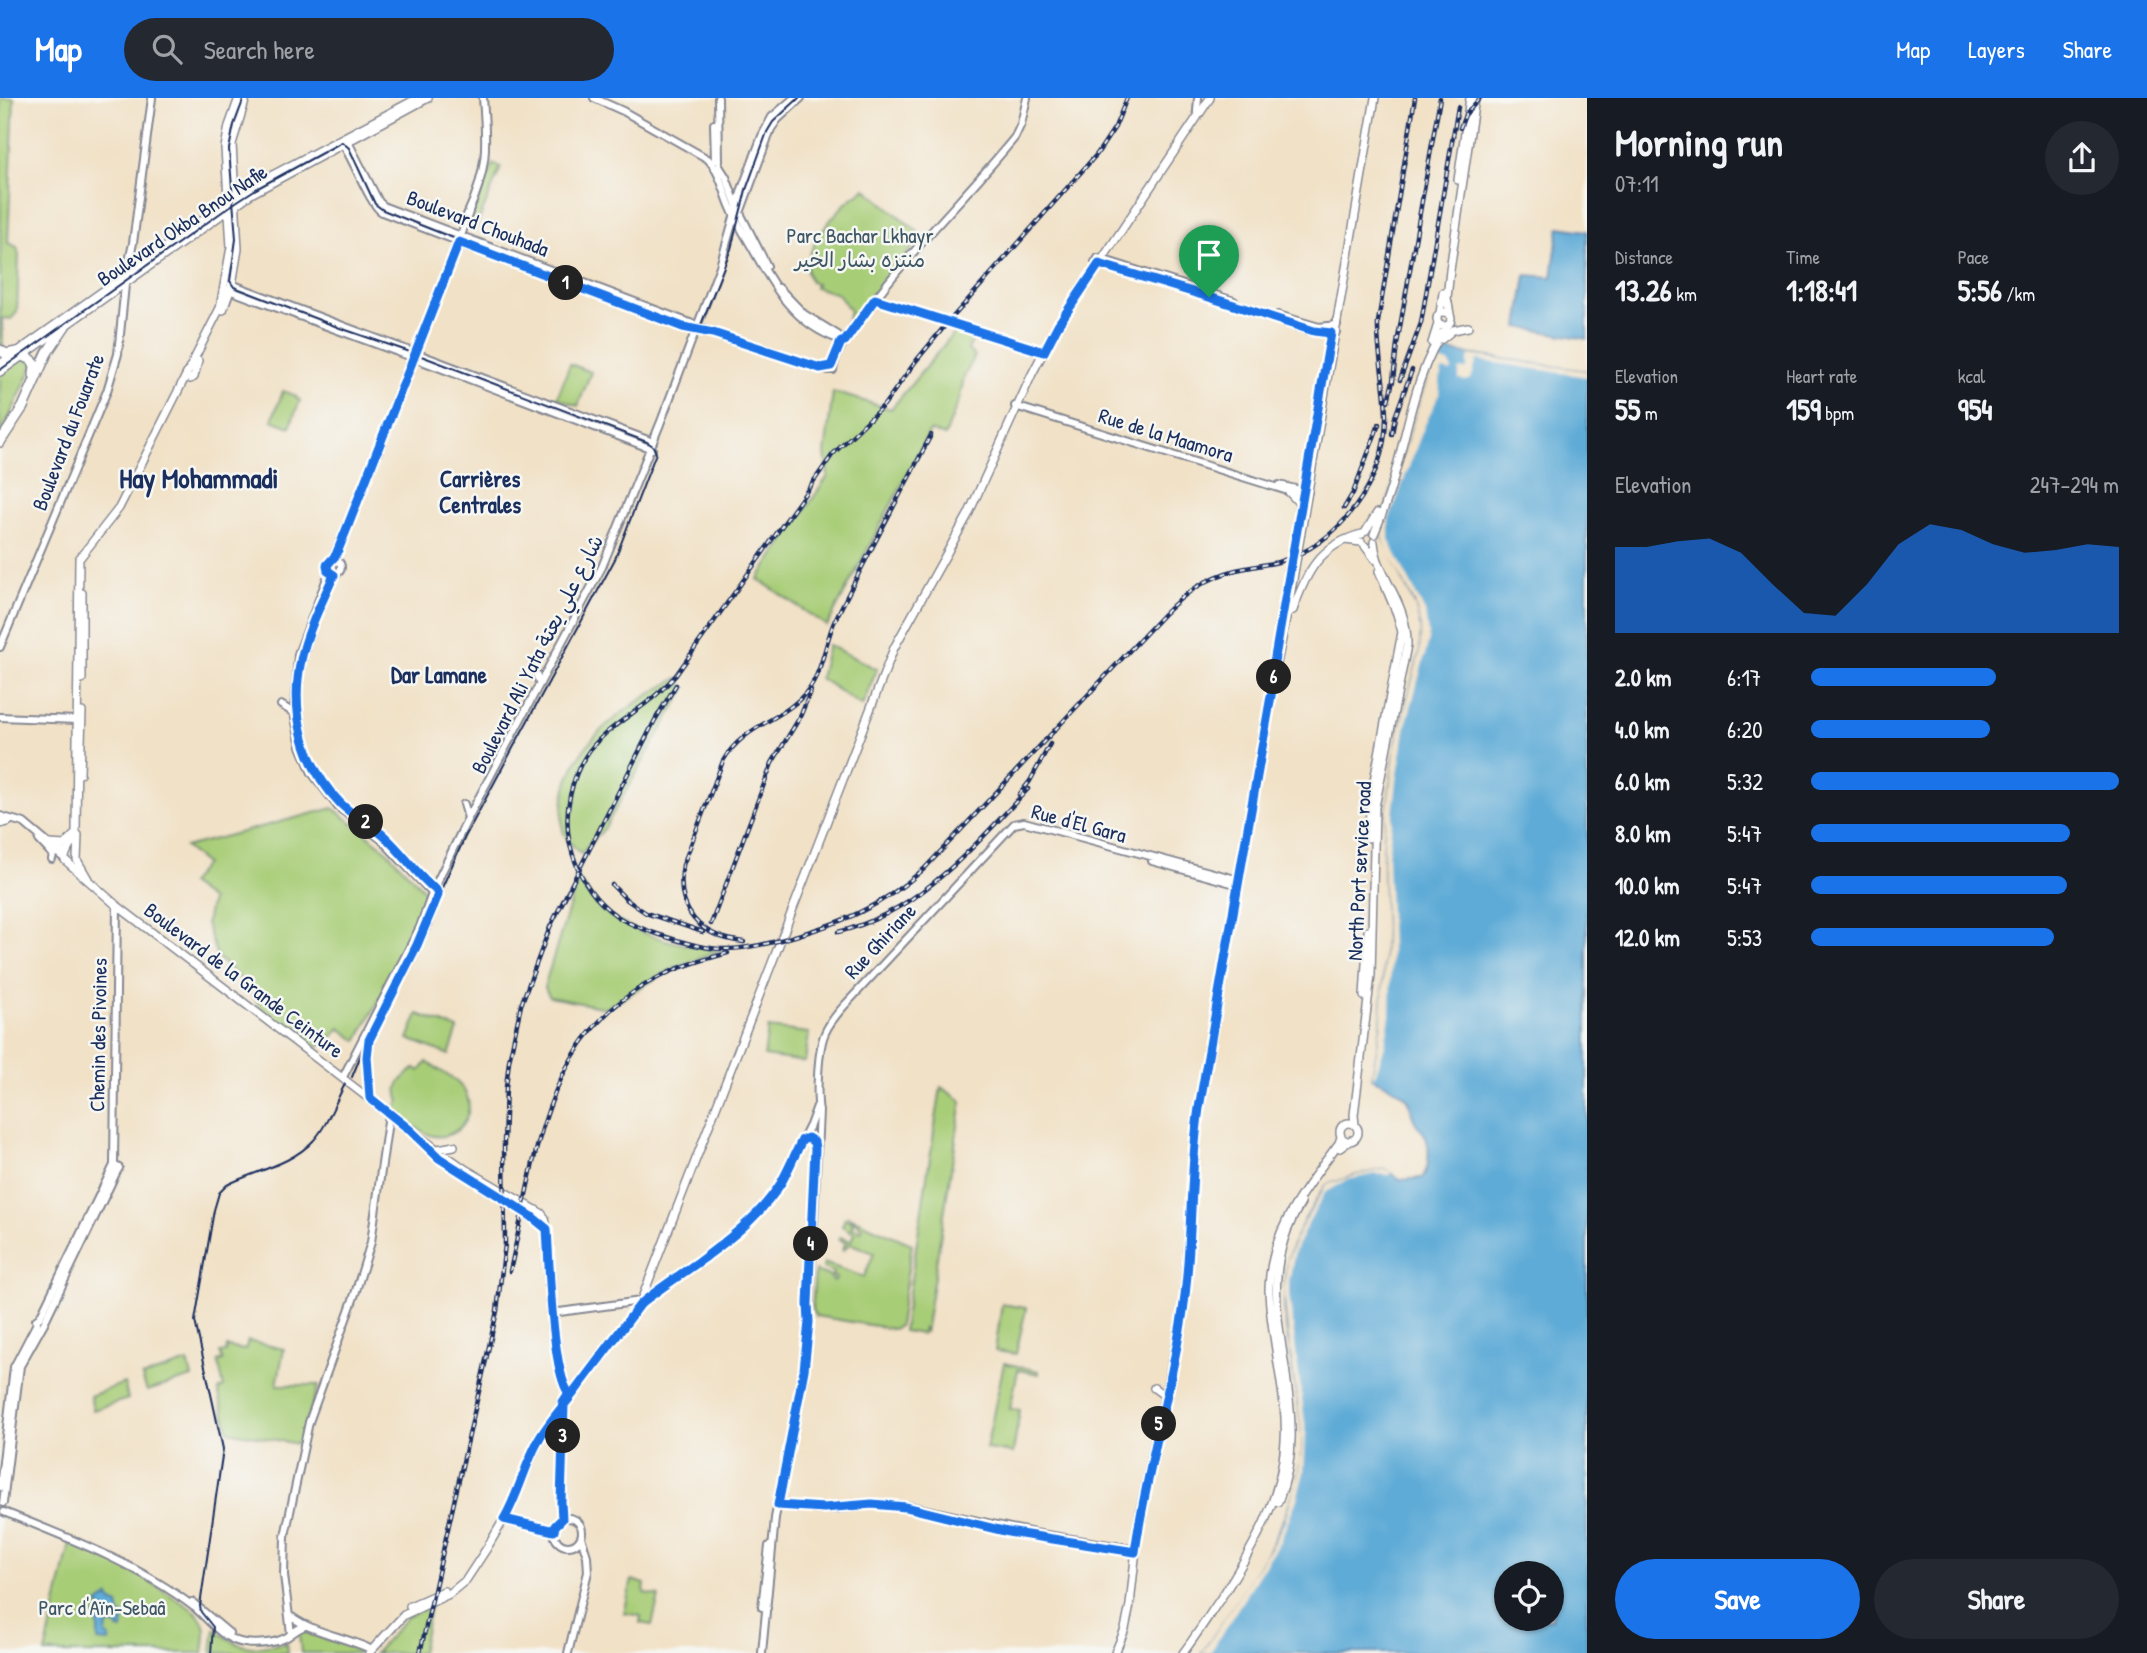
<!DOCTYPE html>
<meta charset="utf-8">
<style>
body{margin:0;font-family:"Patrick Hand","Playpen Sans Arabic",sans-serif;background:#242831;color:#f1f3f6;height:100vh;display:flex;flex-direction:column;font-size:26px;white-space:nowrap}
*{box-sizing:border-box;margin:0}
p{font-size:23px;color:#9ea1a6}
.icon{flex:none;width:38px;height:38px;fill:none;stroke:currentColor;stroke-width:2;stroke-linecap:round;stroke-linejoin:round}
.map{position:relative;flex:1;overflow:hidden}
.drawer{display:flex;flex-direction:column;background:#171b24;width:560px}
.drawer>*{flex:none}
.buttons{position:absolute;left:1494px;top:1463px;display:grid;gap:14px}
.buttons a{display:grid;place-items:center;width:70px;height:70px;border-radius:50%;background:#171b24;box-shadow:0 2px 5px #0004;font-size:35px}
.pin{position:absolute;display:grid;place-items:center;width:60px;height:60px;color:#fff;margin:-72px -30px;border-radius:50% 50% 50% 0;rotate:-45deg;box-shadow:0 0 7px #0007}
.pin .icon{rotate:45deg}
.km{position:absolute;width:35px;height:35px;margin:-18px;border-radius:50%;background:#222;color:#fff;font-size:19px;line-height:35px;text-align:center}
.round{display:grid;place-items:center;flex:none;width:74px;height:74px;border-radius:37px;background:#242831}
.headline{display:flex;align-items:center;justify-content:space-between;height:119px;padding:0 28px}
h1{font-size:38px;font-weight:700;line-height:52px}
.stats{display:grid;grid-template-columns:repeat(3,1fr);gap:10px;height:119px;padding:7px 28px}
.stats div{display:grid;align-content:center}
.stats b{font-size:30px;font-weight:700}
.stats small{font-size:19px;font-weight:400}
.stats p{font-size:19px}
.chart{height:196px;padding:14px 28px}
.chart p{display:flex;justify-content:space-between}
.chart svg{width:100%;height:126px;margin-top:7px;fill:#1a73e8;opacity:.7}
.cta{display:flex;gap:14px;margin-top:auto;padding:14px 28px}
.cta a{flex:1;height:80px;border-radius:42px;background:#1a73e8;color:#fff;font-size:28px;font-weight:700;line-height:80px;text-align:center}
.cta a+a{background:#242831;color:#f1f3f6}
ul{padding:0 28px;list-style:none;font-size:23px}
li{display:grid;grid-template-columns:112px 84px 1fr;align-items:center;height:52px}
li i{height:18px;border-radius:9px;background:#1a73e8}
header{display:flex;align-items:center;gap:42px;box-sizing:border-box;height:98px;padding:0 35px;background:#1a73e8;color:#fff}
header strong{font-size:33px}
nav{display:flex;gap:38px;margin-inline-start:auto;font-size:24px}
.search{width:490px;height:63px;background:#242831;display:flex;align-items:center;gap:18px;box-sizing:border-box;padding:0 24px;border-radius:38px;color:#9ea1a6;font-size:26px}
main{display:flex;flex:1;min-height:0}
.map>svg:first-child{display:block}
</style>
<header>
<strong>Map</strong>
<div class="search"><svg class="icon" aria-label="search" viewBox="0 0 24 24"><circle cx="10" cy="10" r="6"/><path d="M15 15l6 6"/></svg>Search here</div>
<nav><a>Map</a><a>Layers</a><a>Share</a></nav>
</header>
<main>
<div class="map">
<svg width="1587" height="1555" viewBox="0 0 1587 1555">
<rect width="100%" height="100%" fill="#f6f6f2"/>
<filter id="ink" filterUnits="userSpaceOnUse"><feTurbulence type="fractalNoise" baseFrequency=".0143" numOctaves="2"/><feDisplacementMap in="SourceGraphic" scale="14" xChannelSelector="R" yChannelSelector="G"/><feConvolveMatrix kernelMatrix="1 2 1 2 8 2 1 2 1" color-interpolation-filters="sRGB"/></filter>
<filter id="wash" filterUnits="userSpaceOnUse"><feTurbulence type="fractalNoise" baseFrequency=".00686" numOctaves="4" result="noise"/><feDisplacementMap in="SourceGraphic" scale="28" xChannelSelector="R" yChannelSelector="G"/><feGaussianBlur stdDeviation="1.57" result="paint"/><feColorMatrix in="noise" values="0 0 0 0 0 0 0 0 0 0 0 0 0 0 0 0 0 1.4 0 .05"/><feComposite in="paint" operator="in"/></filter>
<g filter="url(#wash)">
<rect width="100%" height="100%" fill="#f1e1c6"/>
<path fill="#a8cd77" stroke="#627e6a" stroke-width="2" d="M1,0H14L8,145L17,149L19,157L17,214L11,221L2,220L3,248H1L0,245Z
M493,66L501,69L476,129L470,127V123Z
M865,90L918,134L920,141L846,227L850,213L838,196L815,189L816,186L811,184C810,181 808,178 807,174C805,150 835,114 852,100C857,96 861,96 865,90Z
M958,230L975,236L968,252L975,258L964,279L960,299L945,338L930,333L827,528L758,481L828,378L825,355L833,294L891,311Z
M24,259L34,266L0,339V276Z
M570,266L591,274L578,308L557,300Z
M283,293L296,298V300L300,302L290,329L272,322Z
M828,547L877,571L862,608L820,580Z
M678,580L685,591L604,731L581,756C562,737 560,735 563,708C568,643 626,609 678,580Z
M333,710L383,749L423,791L426,800L411,843L357,943L340,930L330,942L314,950L265,914L238,879L217,859L206,825L211,802L189,786L205,766L185,749Z
M578,781C590,797 602,814 620,824C649,841 686,847 719,853L674,870L606,910L550,899L544,889Z
M418,916L458,931L449,957L408,941Z
M768,930L809,935L805,964L764,958Z
M427,964C439,973 458,981 465,994C478,1018 455,1045 430,1037C417,1032 404,1021 393,1013L400,1003C392,986 404,980 415,970L420,973Z
M941,989L962,1003L925,1235L923,1228L922,1236L903,1233Z
M847,1118L912,1146L899,1228L893,1231L816,1218L812,1212L815,1173L830,1178L832,1182L835,1183L836,1180L832,1178L833,1174L823,1170L824,1165L864,1179L874,1155L851,1146L842,1153L846,1144L839,1142L840,1139L851,1143L854,1135L842,1128L845,1120L853,1125L851,1129L861,1133L863,1130Z
M1002,1206L1026,1210L1016,1256L995,1253Z
M248,1243L284,1251L277,1287H319L298,1346L228,1333L218,1292L224,1289L218,1263H223L220,1255L226,1254L227,1249L245,1252Z
M188,1264L192,1279L147,1293L142,1279Z
M1004,1265L1039,1273V1276L1018,1272L1010,1311L1020,1312L1013,1355L986,1351Z
M124,1285L128,1301L93,1312L90,1298Z
M70,1445L130,1471L195,1513C209,1528 205,1536 203,1555H45Z
M632,1482L645,1486L644,1495L659,1498L652,1527L640,1525L641,1518L624,1515Z
M430,1508L421,1555H375L407,1519Z
M215,1531C245,1555 252,1550 287,1545L288,1555H212Z
M304,1534L365,1553L363,1555H301L299,1535Z"/>
<path fill="#5eabd7" stroke="#3c6d9a" stroke-width="2" fill-rule="evenodd" d="M1559,129L1587,133V241L1518,229L1526,177L1552,179Z
M1439,252L1587,273V1555H1202C1243,1492 1294,1430 1302,1352C1304,1332 1298,1310 1295,1289C1290,1251 1278,1200 1288,1162C1295,1135 1311,1110 1326,1087L1357,1077L1386,1071L1400,1082L1422,1080C1430,1070 1430,1048 1425,1037C1421,1031 1415,1026 1413,1019C1410,1012 1412,1005 1406,999C1397,990 1382,985 1372,980L1381,929L1383,895L1385,830L1383,763L1385,726L1396,645L1420,553L1421,530L1416,509L1383,440L1385,413L1421,300ZM1507,1475H1552V1521H1507Z
M109,1498L111,1503L118,1507L120,1516L124,1518L122,1532L118,1531V1528L107,1526L106,1537L110,1539L109,1544L98,1543V1525L96,1515L100,1513L101,1509L98,1506Z"/>
<path fill="#f1e1c6" d="M1439,252L1440,263L1450,265L1452,272L1450,274L1443,272L1441,275L1439,297L1424,329L1389,422V442L1425,514L1429,542L1405,631L1397,683L1388,758L1391,852L1390,918L1385,947L1376,975L1372,980L1381,929L1383,895L1385,830L1383,763L1385,726L1396,645L1420,553L1421,530L1415,505L1388,454L1383,440V428L1385,413L1421,300Z
M1469,257L1587,273V279L1477,262L1471,281L1465,283L1459,281V272L1467,271Z
M1386,1071L1391,1074L1390,1077L1375,1076L1347,1082L1325,1095L1309,1123L1295,1152L1289,1183V1197L1306,1334L1304,1374L1297,1401L1280,1443L1210,1555H1202L1272,1447L1285,1422L1298,1376L1302,1349L1301,1328L1288,1234L1284,1191L1287,1163L1299,1133L1326,1087L1357,1077Z"/>
</g>
<g filter="url(#ink)">
<g fill="none" stroke-linecap="round" stroke-linejoin="round">
<g stroke="#868892" stroke-width="10">
<path id="secondary" d="M594,0L623,13L708,61C720,74 724,94 731,110C737,125 746,139 754,153C775,191 795,226 838,241
M718,0L719,63
M1197,13L1198,0
M714,26L715,63
M347,42L379,104L385,109L690,225L719,238L828,272
M342,45C353,60 370,107 382,114L613,203L699,233
M719,68L726,79L738,111L767,168
M740,115L771,31L778,21L801,0
M467,117C488,73 487,47 483,0
M1098,160L1234,203
M1095,164C1151,182 1207,198 1262,216C1285,223 1311,239 1336,234
M231,186L653,344
M779,190L804,216L838,237
M226,191L414,260L652,351
M875,201L1043,254
M1278,217L1319,229L1337,227
M828,272H833C836,250 854,230 867,212C912,150 967,98 1015,39L1021,26L1027,0
M1015,308L1307,399
M1279,387L1308,394
M327 469a7 7 0 1 1 14 0a7 7 0 1 1-14 0Z
M332,462L365,387L461,138L469,114
M329,475L298,556L294,615L301,648L312,675L338,709L381,741L433,796
M323,502L333,477
M0,549L107,293L118,256L126,177L133,145L152,0
M300,568L311,532
M533,569L540,586
M298,590V613L307,655
M281,607L294,615
M0,619L77,622
M333,697L343,708L359,719
M464,706L468,720
M0,718L24,725L49,746L66,755
M1014,726L1024,724L1239,782
M379,734L399,753
M39,742L53,757L52,761
M46,747L64,760
M406,761L435,791
M1152,763L1239,787
M343,979L420,829L434,790L468,720L602,469L660,326L720,168L742,91L762,38L772,19L794,0
M370,1000L367,959L369,942C379,914 443,812 436,792
M809,1030L817,1008
M114,1067L117,807
M552,1215L641,1203L708,1158L739,1132L771,1099L786,1076L809,1029
M37,1225L36,1222L40,1219L114,1067L119,1070L116,1075
M0,1389L14,1269L37,1225
M3,1405L20,1268L44,1225L116,1075
M778,1407L836,1411L872,1406L909,1408L1034,1435L1135,1451
M4,1414C69,1440 138,1466 194,1509C210,1522 222,1542 245,1545C256,1547 277,1545 287,1539C293,1535 298,1530 305,1528
M951,1420L985,1428
M554 1434a14 14 0 1 1 28 0a14 14 0 1 1-28 0Z
M504,1421L554,1433
M562,1421L561,1404L564,1307L563,1303
M192,1504L229,1535
M767,1510L762,1509L769,1448
M292,1519C312,1534 344,1539 368,1550
M291,1536L284,1477L285,1438L309,1324L355,1196L371,1144L389,1016
M568,1555L588,1474L587,1458L581,1439
M762,1555L775,1420L804,1272L810,1205L819,1013C816,996 818,950 825,935C829,925 837,916 844,908L1014,726"/>
</g>
<g stroke="#868892" stroke-width="10">
<path id="primary" d="M239,0L229,28L225,50L231,149L220,210L119,410L79,461L76,735C74,745 64,753 65,762L115,806L410,1032L465,1071L541,1115L545,1120L547,1131L549,1187L562,1284L566,1292L572,1297
M1458,82L1470,0
M133,158L139,164L143,165
M223,212L232,187L238,151L232,46L246,0
M1437 221a7 7 0 1 1 14 0a7 7 0 1 1-14 0Z
M1440,215L1443,195
M1450,216L1447,200L1450,172L1475,0
M1442,241L1453,232L1468,229
M1432,245L1438,226
M0,266L248,90L418,0
M0,274L251,96L428,0
M186,278L190,281L194,279L198,263
M1289,394L1302,408
M1366,433L1377,415
M1374,436C1382,417 1390,396 1395,375C1409,326 1416,271 1447,228
M1345,442L1361,444
M1365,448L1375,461
M1284,516L1293,512C1306,475 1319,447 1362,436
M82,581V495
M80,676L82,614
M78,737L77,762L88,781
M1368,740L1371,699L1402,534L1397,516L1379,473
M49,746L65,747L73,738
M1364,898L1368,833
M1340 1034a9 9 0 1 1 18 0a9 9 0 1 1-18 0Z
M1355,1027L1354,1017L1371,877L1375,709L1407,547C1408,503 1377,480 1374,444
M416,1039C455,1076 504,1099 547,1130
M1340,1050L1351,1042
M438,1051L454,1048
M1154,1290L1165,1298
M552,1323H560L563,1326
M1278,1404C1287,1382 1292,1355 1291,1331C1290,1249 1253,1182 1301,1105
M410,1508L444,1493
M369,1555L404,1517L449,1496L466,1482L487,1450L511,1409L540,1340L639,1208L894,550L968,417L1032,276L1055,232L1210,0
M1115,1555L1125,1531L1130,1507L1140,1413L1183,1213L1196,1035L1199,1010L1275,575L1287,516L1375,0
M1183,1555C1198,1535 1211,1514 1225,1494C1255,1446 1282,1401 1285,1343C1287,1315 1281,1286 1277,1259C1274,1236 1269,1213 1269,1190C1271,1130 1305,1091 1339,1045L1341,1039"/>
</g>
<g stroke="#868892" stroke-width="12">
<path id="highway" d="M0,252L6,256L17,254
M23,258L32,262L35,268L34,277
M0,344L23,309L47,255L65,228
M0,725L8,723"/>
</g>
<use href="#secondary" stroke="#fff" stroke-width="6"/>
<use href="#primary" stroke="#fff" stroke-width="7"/>
<use href="#highway" stroke="#fff" stroke-width="9"/>
<path stroke="#1b2f5e" stroke-width="2" d="M244,0L234,27L229,51L236,141L230,183L234,189L340,230L416,256L647,344L653,348L656,355L615,461L465,739L419,840L372,930L352,979
M0,272L236,104L256,91L342,44L349,50L375,106L383,112C464,145 547,176 629,206C645,212 686,231 700,229L731,151L746,92L767,34L773,24L799,0
M211,1555L213,1529L201,1514L200,1508L223,1351L195,1223L214,1112L219,1095L227,1087C254,1073 291,1067 313,1043C327,1028 335,1005 345,986"/>
<g stroke="#1b2f5e" stroke-width="4.5">
<path id="rail" d="M1127,0L1115,29L1097,56L944,229L916,263L884,307L833,356L676,577C666,588 656,598 645,606C624,622 599,636 585,659C577,671 573,684 570,698C560,745 581,797 623,822C639,830 656,836 673,841C690,846 707,851 725,851C746,851 767,846 788,840C844,824 879,810 924,771L1164,516C1185,495 1206,480 1236,472C1250,469 1264,467 1278,464C1340,446 1385,384 1386,320C1386,288 1377,256 1378,224L1415,0
M1460,30L1465,17L1480,0
M1400,282L1421,225L1458,9
M1388,303L1393,283L1397,246L1440,0
M1392,336L1395,319L1412,272
M1344,410L1353,395L1379,326
M1019,697L1030,683L1050,646
M612,787L627,802L646,815L703,834
M711,826L772,665L800,619L811,592
M838,834C920,814 973,749 1028,691
M744,844C699,839 675,812 683,767L723,663C744,626 784,623 808,592C823,572 825,544 835,522C866,460 899,399 931,337
M510,1173C537,1054 544,928 672,873C690,865 710,860 728,855
M420,1555L497,1213L505,1146L504,1045L506,989L509,963L521,907L550,829L655,622L676,587"/>
</g>
<use href="#rail" stroke="#f6f6f2" stroke-width="2" stroke-dasharray="5" stroke-linecap="butt"/>
</g>
</g>
<g fill="none" stroke-linecap="round" stroke-linejoin="round" filter="url(#ink)">
<g stroke="#fff" stroke-width="14">
<path id="route" d="M1209,199L1099,166L1058,227L1044,254L875,201L845,243L841,244L831,268L820,270L713,235L683,229L459,144L347,430L336,457L327,467L328,473L334,477C322,504 307,533 301,562C290,613 303,668 341,706C354,719 371,726 384,738C403,755 417,777 436,792L438,797L417,847L369,942L367,959L370,1000L410,1032L439,1060L531,1118L547,1131C549,1161 552,1276 569,1295L563,1304L564,1307L561,1404L562,1421L555,1428L554,1433L504,1421C518,1397 524,1370 537,1345C546,1328 560,1312 572,1297L639,1208C643,1201 697,1166 708,1157C735,1137 763,1114 781,1085C789,1071 795,1056 802,1042L808,1040L814,1044L815,1051L808,1206L809,1224L804,1272L778,1407L824,1410L872,1406L906,1409L1008,1434L1135,1454C1146,1373 1171,1294 1183,1213C1193,1146 1189,1077 1199,1010L1275,575L1274,565L1331,235L1314,233L1209,199"/>
</g>
<use href="#route" stroke="#1a73e8" stroke-width="9"/>
</g>
<g text-anchor="middle" dominant-baseline="central" stroke-width="5" stroke-linejoin="round" paint-order="stroke">
<g font-size="21" fill="#1b2f5e" stroke="#f6f6f2">
<text transform="translate(478 125) rotate(21)">Boulevard Chouhada</text>
<text transform="translate(182 127) rotate(-34)">Boulevard Okba Bnou Nafie</text>
<text transform="translate(68 334) rotate(-69)">Boulevard du Fouarate</text>
<text transform="translate(1166 337) rotate(17)">Rue de la Maamora</text>
<text transform="translate(537 556) rotate(-63)">Boulevard Ali Yata شارع علي يعتة</text>
<text transform="translate(1079 725) rotate(15)">Rue d'El Gara</text>
<text transform="translate(1359 773) rotate(-87)">North Port service road</text>
<text transform="translate(880 843) rotate(-47)">Rue Ghiriane</text>
<text transform="translate(244 882) rotate(37)">Boulevard de la Grande Ceinture</text>
<text transform="translate(98 937) rotate(-89)">Chemin des Pivoines</text>
</g>
<g font-size="21" fill="#3e5664" stroke="#f6f6f2">
<text x="860" y="137">Parc Bachar Lkhayr<tspan x="860" dy="24">منتزه بشار الخير</tspan></text>
<text x="102" y="1509">Parc d'Aïn-Sebaâ</text>
</g>
<g font-size="23" font-weight="bold" fill="#1b2f5e" stroke="#f6f6f2">
<text x="480" y="380">Carrières<tspan x="480" dy="26">Centrales</tspan></text>
<text x="439" y="576">Dar Lamane</text>
</g>
<g font-size="28" font-weight="bold" fill="#1b2f5e" stroke="#f6f6f2">
<text x="199" y="380">Hay Mohammadi</text>
</g>
</g>
</svg>
<div class="buttons">
<a><svg class="icon" aria-label="locate" viewBox="0 0 24 24"><circle cx="12" cy="12" r="6"/><path d="M12 2v4M12 18v4M2 12h4M18 12h4"/></svg></a>
</div>
<div class="pin" style="left:1209px;top:199px;background:#1e9e55"><svg class="icon" aria-label="arrive" viewBox="0 0 24 24"><path d="M6 21V4h12l-3 4 3 4H6"/></svg></div>
<b class="km" style="left:566px;top:185px">1</b>
<b class="km" style="left:366px;top:724px">2</b>
<b class="km" style="left:563px;top:1338px">3</b>
<b class="km" style="left:811px;top:1146px">4</b>
<b class="km" style="left:1159px;top:1326px">5</b>
<b class="km" style="left:1274px;top:579px">6</b>
</div>
<section class="drawer">
<div class="headline"><div><h1>Morning run</h1><p>07:11</p></div><a class="round"><svg class="icon" aria-label="share" viewBox="0 0 24 24"><path d="M12 15V3M7 8l5-5 5 5M5 13v7h14v-7"/></svg></a></div>
<div class="stats">
<div><p>Distance</p><b>13.26<small> km</small></b></div>
<div><p>Time</p><b>1:18:41</b></div>
<div><p>Pace</p><b>5:56<small> /km</small></b></div>
</div>
<div class="stats">
<div><p>Elevation</p><b>55<small> m</small></b></div>
<div><p>Heart rate</p><b>159<small> bpm</small></b></div>
<div><p>kcal</p><b>954</b></div>
</div>
<div class="chart"><p><span>Elevation</span>247–294 m</p>
<svg viewBox="0 0 160 44" preserveAspectRatio="none"><path d="M0 44V14L10 14L20 12L30 11L40 16L50 27L60 37L70 38L80 27L90 13L100 6L110 8L120 13L130 16L140 15L150 13L160 14V44z"/></svg>
</div>
<ul>
<li><b>2.0 km</b>6:17<i style="width:60%"></i></li>
<li><b>4.0 km</b>6:20<i style="width:58%"></i></li>
<li><b>6.0 km</b>5:32<i style="width:100%"></i></li>
<li><b>8.0 km</b>5:47<i style="width:84%"></i></li>
<li><b>10.0 km</b>5:47<i style="width:83%"></i></li>
<li><b>12.0 km</b>5:53<i style="width:79%"></i></li>
</ul>
<div class="cta"><a>Save</a><a>Share</a></div>
</section>
</main>
